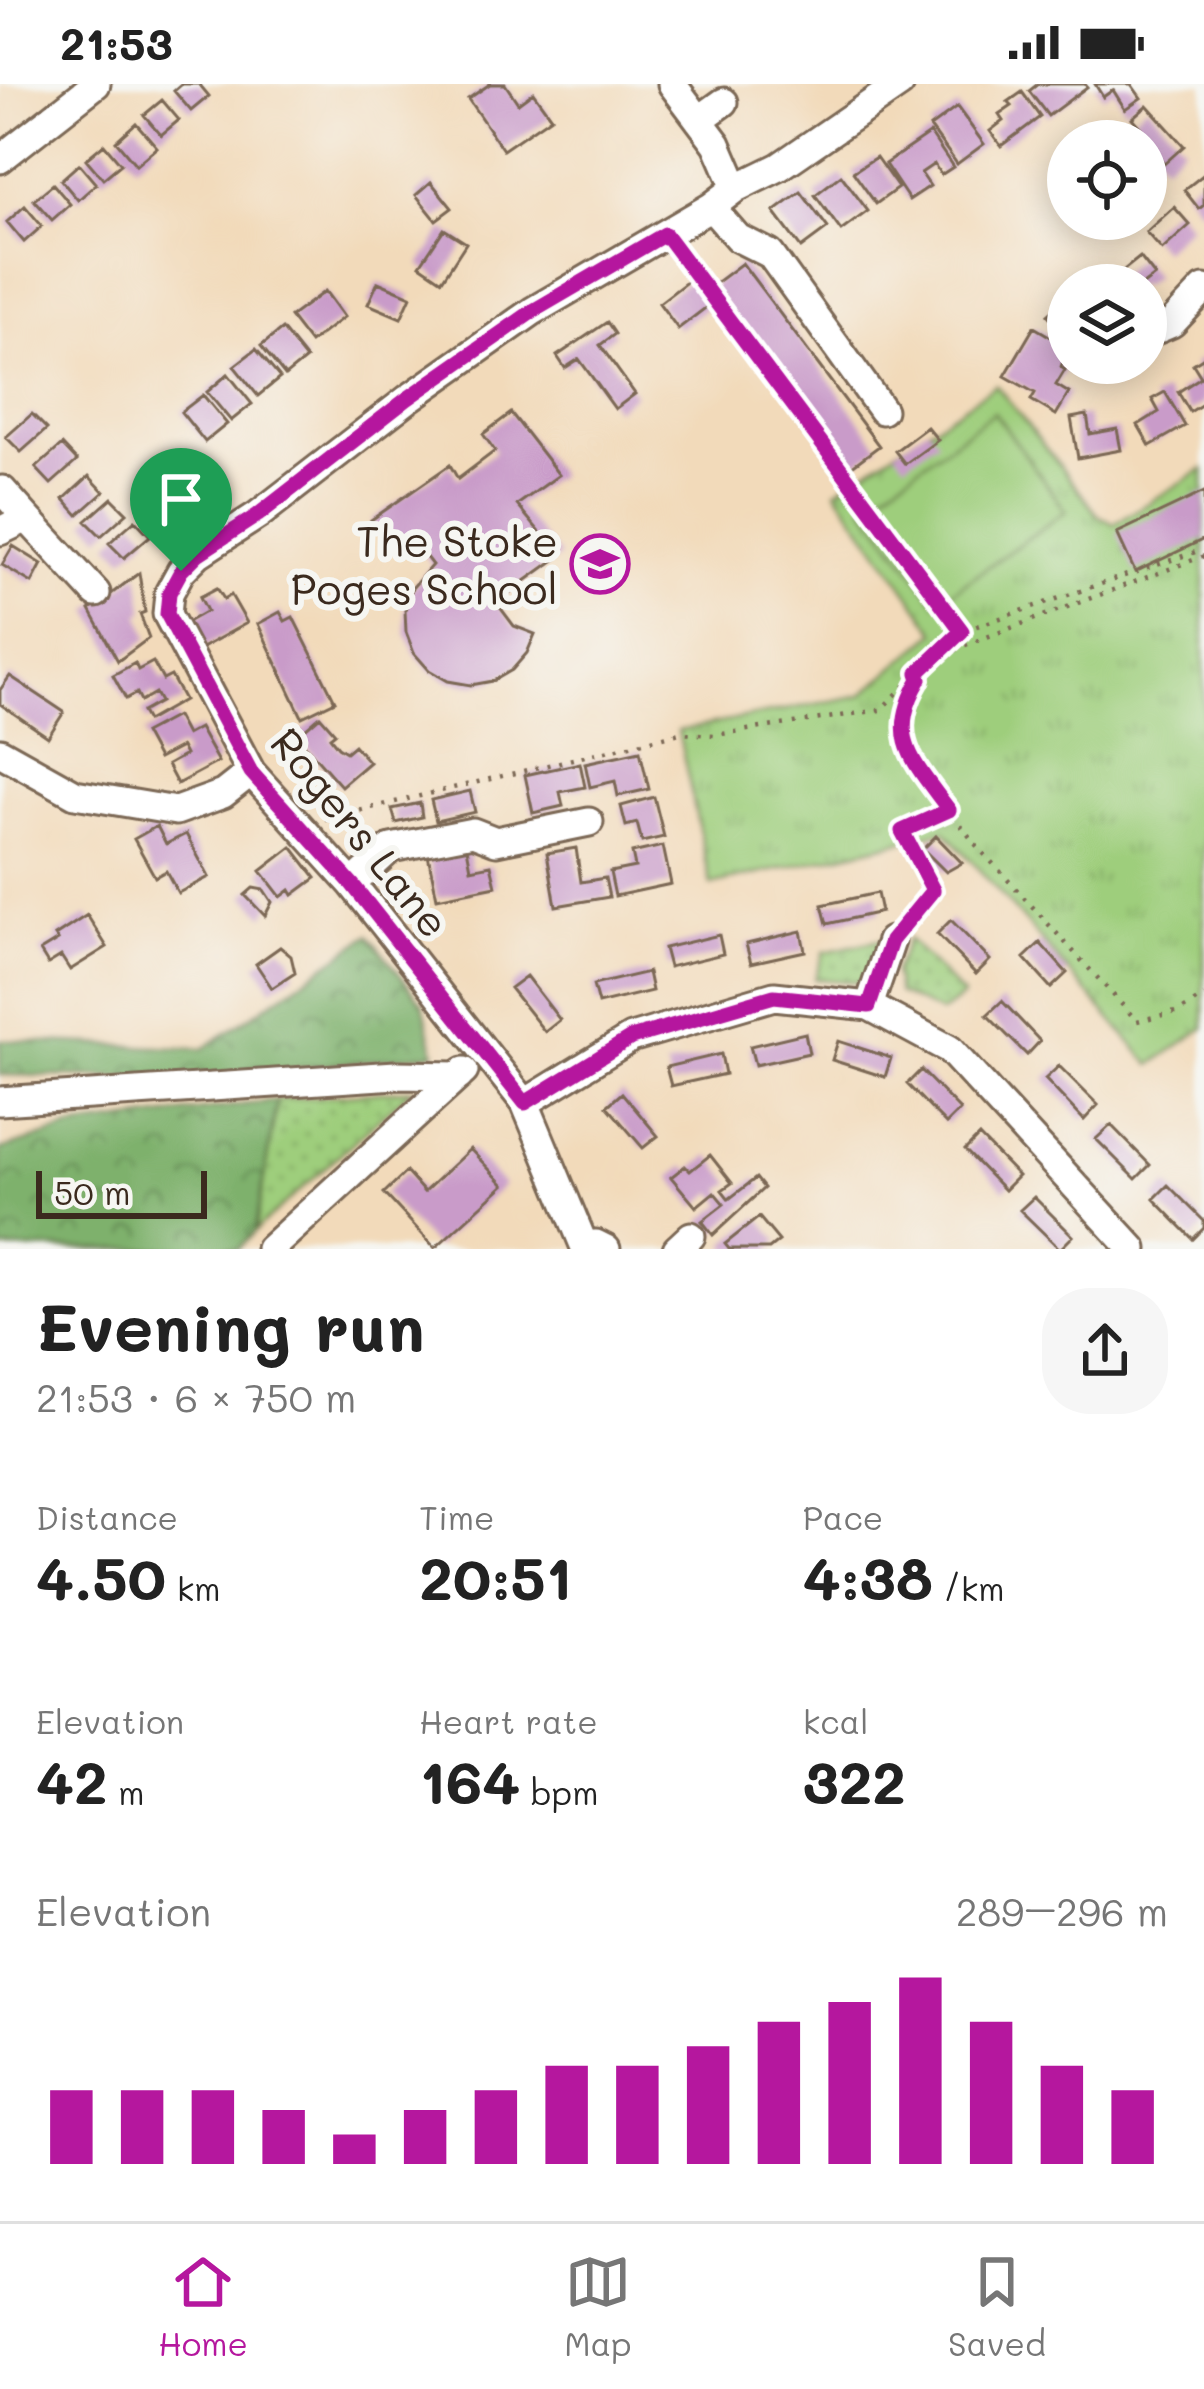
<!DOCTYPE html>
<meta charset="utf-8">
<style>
body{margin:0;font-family:Mali,sans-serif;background:#f6f6f6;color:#222;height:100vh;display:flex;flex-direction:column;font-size:45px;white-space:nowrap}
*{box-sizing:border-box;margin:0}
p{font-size:39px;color:#767676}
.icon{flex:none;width:66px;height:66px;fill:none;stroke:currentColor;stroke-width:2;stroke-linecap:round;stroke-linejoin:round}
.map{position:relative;height:1165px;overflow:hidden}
.panel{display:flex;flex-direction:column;background:#fff;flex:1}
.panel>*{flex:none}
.buttons{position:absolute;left:1047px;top:36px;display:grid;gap:24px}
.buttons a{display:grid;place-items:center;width:120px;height:120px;border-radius:50%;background:#fff;box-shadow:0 6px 30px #0003;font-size:60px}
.scale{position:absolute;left:36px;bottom:30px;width:171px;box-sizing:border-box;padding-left:12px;border:6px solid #3b2a1e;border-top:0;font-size:33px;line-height:42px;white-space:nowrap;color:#3b2a1e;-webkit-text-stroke:9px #f6f6f2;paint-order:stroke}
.pin{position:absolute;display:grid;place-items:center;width:102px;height:102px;color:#fff;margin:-123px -51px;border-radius:50% 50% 50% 0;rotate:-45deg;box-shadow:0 0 12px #0007}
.pin .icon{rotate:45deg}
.round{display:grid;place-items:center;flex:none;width:126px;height:126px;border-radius:48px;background:#f6f6f6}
.headline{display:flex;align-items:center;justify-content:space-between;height:204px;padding:0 36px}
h1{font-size:66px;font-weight:700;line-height:90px}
.stats{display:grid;grid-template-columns:repeat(3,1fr);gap:18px;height:204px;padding:12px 36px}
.stats div{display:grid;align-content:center}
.stats b{font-size:60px;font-weight:700}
.stats small{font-size:33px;font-weight:400}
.stats p{font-size:33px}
.chart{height:336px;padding:24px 36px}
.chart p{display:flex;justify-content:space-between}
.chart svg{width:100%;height:216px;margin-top:12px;stroke:#b5179e;stroke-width:6}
.status{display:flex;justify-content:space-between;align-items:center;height:84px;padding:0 60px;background:#fff;direction:ltr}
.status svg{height:33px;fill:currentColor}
.tabs{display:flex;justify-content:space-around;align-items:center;height:168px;border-top:3px solid #e0e0e0;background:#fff;font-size:33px;color:#767676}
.tabs a{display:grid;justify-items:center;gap:6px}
.tabs .current{color:#b5179e}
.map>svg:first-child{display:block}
</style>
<div class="status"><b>21:53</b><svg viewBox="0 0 49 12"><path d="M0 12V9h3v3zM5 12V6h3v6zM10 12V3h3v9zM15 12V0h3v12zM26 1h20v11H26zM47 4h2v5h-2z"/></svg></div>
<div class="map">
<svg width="1204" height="1165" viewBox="0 0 1204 1165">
<defs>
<pattern id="grass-dots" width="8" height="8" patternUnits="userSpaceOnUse" patternTransform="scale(3)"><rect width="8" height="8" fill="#9ece7c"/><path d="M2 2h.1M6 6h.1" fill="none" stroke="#89b16b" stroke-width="1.8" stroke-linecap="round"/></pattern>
<pattern id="forest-crowns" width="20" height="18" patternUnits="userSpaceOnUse" patternTransform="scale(3)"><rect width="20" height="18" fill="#7eb16c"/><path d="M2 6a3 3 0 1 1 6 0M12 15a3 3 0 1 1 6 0" fill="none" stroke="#689058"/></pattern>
<pattern id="park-tufts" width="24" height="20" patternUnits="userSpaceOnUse" patternTransform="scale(3)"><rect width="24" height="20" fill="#9ece7c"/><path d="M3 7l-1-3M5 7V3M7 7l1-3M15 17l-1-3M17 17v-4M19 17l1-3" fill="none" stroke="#89b16b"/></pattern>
</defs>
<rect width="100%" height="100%" fill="#f6f6f2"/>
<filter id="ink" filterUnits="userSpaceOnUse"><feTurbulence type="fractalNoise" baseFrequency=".00833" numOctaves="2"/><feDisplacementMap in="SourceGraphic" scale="24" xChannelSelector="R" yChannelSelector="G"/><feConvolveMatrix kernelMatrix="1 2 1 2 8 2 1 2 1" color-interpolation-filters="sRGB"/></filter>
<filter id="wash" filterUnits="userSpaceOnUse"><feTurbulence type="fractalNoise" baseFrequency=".004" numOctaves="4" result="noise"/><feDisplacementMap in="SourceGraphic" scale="48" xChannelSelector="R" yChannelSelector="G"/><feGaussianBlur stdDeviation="2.7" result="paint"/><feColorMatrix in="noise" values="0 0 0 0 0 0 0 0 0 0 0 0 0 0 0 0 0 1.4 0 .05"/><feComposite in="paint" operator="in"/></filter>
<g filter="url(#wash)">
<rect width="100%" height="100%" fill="#f2daba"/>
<path fill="url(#grass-dots)" stroke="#6c7c4d" stroke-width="3" d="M894,853L871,899L815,895L824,868Z
M908,855L963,912L941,929L898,909L894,888Z
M412,1005L255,1147L277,1016Z"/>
<path fill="url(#forest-crowns)" stroke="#5c6e45" stroke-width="3" d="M369,851L423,920L435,969L204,995L0,991V956L203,965Z
M277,1016L255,1147L238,1165H0V1066L71,1044Z"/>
<path fill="url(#park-tufts)" stroke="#6c7c4d" stroke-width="3" d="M996,301L1098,431L1114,440L1204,385V944L1151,981L945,747L711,801L678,647L862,611L936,548L836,406Z"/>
<path fill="#9ece7c" stroke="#6c7c4d" stroke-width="3" d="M994,328L1066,427L937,519L864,422Z"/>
<g id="blocks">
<path fill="#c99bc9" d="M182,0H199L209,12L191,27L174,7Z
M490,0H505L518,19L533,8L551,33L503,66L468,15Z
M1038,0H1085L1087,3L1048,32L1029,7Z
M1095,0H1131L1141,14L1125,25L1113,6L1103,13Z
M1022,8L1040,33L1001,62L990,47L1003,37L999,31L1012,22L1008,18Z
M162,16L179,36L161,51L144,31Z
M1147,21L1184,62L1164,80L1155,70L1146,78V57H1127L1141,44L1132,34Z
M957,23L984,60L957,80L930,43Z
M136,39L157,63L136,81L116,57Z
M930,49L953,83L941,91L934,80L921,89L930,102L909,116L885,80Z
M104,60L121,80L103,95L86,75Z
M876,73L898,104L876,120L853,88Z
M79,80L96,100L78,116L61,96Z
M1204,90V121L1199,125L1184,106Z
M841,91L868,127L841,147L815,111Z
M431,98L452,124L436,136L416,111Z
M53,100L70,120L52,136L34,116Z
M801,108L828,144L801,164L774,128Z
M25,122L42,142L24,158L7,138Z
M1174,123L1190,141L1162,166L1146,148Z
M444,145L466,159L442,196L420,181Z
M1140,173L1155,192L1143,201H1105Z
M742,179L879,362L847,386L710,203Z
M689,196L708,222L678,245L659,219Z
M378,198L411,212L401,234L368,220Z
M325,207L344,233L310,259L290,233Z
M1068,213V254L1048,231Z
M607,238L615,250L600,261L635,310L615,325L579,275L565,284L557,272Z
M1034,243L1068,263L1061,283L1065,286L1056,301L1069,309L1056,331L1031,316L1035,309L1005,292Z
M282,245L306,275L285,292L261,262Z
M256,265L280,294L258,312L234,282Z
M1204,273V319L1190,328L1178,308L1201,293L1193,280Z
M228,290L252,320L231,337L207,308Z
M1165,308L1185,342L1150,362L1138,341L1159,328L1152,315Z
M203,311L227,340L205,358L181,328Z
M511,329L559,391L517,421L560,472L496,518L514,542L535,550L527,569L512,586L493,597L471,601L448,597L429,586L414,569L406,548L405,526L412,504L432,481L409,451L390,466L371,436L450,381L458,395L495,367L483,350Z
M32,330L47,345L21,368L6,353Z
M1087,331L1090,350L1117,345L1121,366L1078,374L1071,334Z
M927,343L938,356L905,380L895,367Z
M62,361L77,377L51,400L36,384Z
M179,370L199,391L177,412L157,391Z
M89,392L104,408L78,431L64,415Z
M1204,408V455L1135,488L1117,449Z
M112,414L127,429L101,452L86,437Z
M135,436L150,452L124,474L109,459Z
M13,462L42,480L32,499L2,481Z
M139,489L145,528L140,530L149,554L118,577L90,526Z
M217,504L224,515L231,511L247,539L198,566L184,540L207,527L200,513Z
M280,528L285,537L293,533L335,617L302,633L258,540Z
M153,578L163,596L171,592L184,616L147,637L142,628L160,618L155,609L141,617L137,609L126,615L113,591L135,579L138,586Z
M10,592L64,628L48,653L0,620V606Z
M176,632L186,651L199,644L218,678L177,700L167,681L185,671L181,663L158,675L144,649Z
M320,632L335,649L330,653L338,663L346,668L354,661L369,678L341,702L297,652Z
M640,667L649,705L618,712L615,697L590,703L585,679Z
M580,679L585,703L560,708L563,722L533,729L525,691Z
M470,707L475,728L436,737L431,716Z
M654,713L664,753L642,758L637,739L626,742L621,722Z
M420,719L422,733L396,739L392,725Z
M157,742L166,760L186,750L209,793L178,809L166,787L155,793L134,755Z
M936,752L962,779L946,788L923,765Z
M466,758L471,785L491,781L496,802L437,814L427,766Z
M663,762L671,800L615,812L610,788L635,783L632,769Z
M292,763L316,794L293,811L290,806L281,813L261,787Z
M576,764L581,798L605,794L609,813L556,822L547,769Z
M253,804L264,806L272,818L265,832L245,811Z
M877,809L881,828L827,840L822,821Z
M87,831L107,863L70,886L61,872L48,880L40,867L58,856L55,852Z
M951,836L990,876L976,890L937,850Z
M801,847L805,867L751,879L746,860Z
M719,851L723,870L669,883L664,864Z
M1040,859L1067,889L1051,904L1024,874Z
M280,863L291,872L295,889L272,904L256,880Z
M648,888L652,907L598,920L593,901Z
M526,892L560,936L545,948L510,904Z
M1002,917L1040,957L1027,971L987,931Z
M805,949L809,969L755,981L750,962Z
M838,957L891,974L885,993L832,976Z
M721,970L725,990L671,1002L666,983Z
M1059,982L1098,1021L1084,1036L1045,995Z
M921,986L960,1026L946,1040L907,1000Z
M622,1009L658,1052L643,1064L607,1022Z
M1111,1041L1150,1081L1136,1095L1096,1055Z
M979,1052L1018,1092L1004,1106L965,1066Z
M470,1065L504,1101L435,1164L384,1109L406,1088L424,1108Z
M710,1071L732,1099L722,1106L729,1115L756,1094L764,1104L713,1151L702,1137L724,1120L714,1108L696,1123L671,1093L685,1082L690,1087Z
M1168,1101L1204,1137V1144L1193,1155L1154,1115Z
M1034,1113L1073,1152L1060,1165L1020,1126Z
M759,1133L779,1157L769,1165H729L725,1160Z"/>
</g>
</g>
<g filter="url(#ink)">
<use href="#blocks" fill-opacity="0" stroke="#7b6855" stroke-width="3"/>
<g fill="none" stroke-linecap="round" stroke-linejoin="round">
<g stroke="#7b6855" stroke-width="33">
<path id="minor" d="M672,0L717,60L736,104
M699,36L724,18
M0,75L96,0
M711,123L738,154L770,170L882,326
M1146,250L1172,239L1204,205
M1101,284L1106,279
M2,406L27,434
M0,447L27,434L96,509
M0,668L75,710L176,727L223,710L251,688
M352,800L391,764L473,748L496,757L589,738
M869,922L891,857
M0,1017L396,991L459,992
M525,1019L631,954L774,912L869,922L949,965L1133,1165
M270,1165L464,987
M606,1165L596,1160L584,1161L525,1019L352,800L251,688L167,530L169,509L181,487L198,470L258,431L408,315L533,227L711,123L736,104L779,83L900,0
M677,1165L691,1152"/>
</g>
<path stroke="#7b6855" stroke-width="4.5" stroke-dasharray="3 9" stroke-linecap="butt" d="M679,169L962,547
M1204,472L960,563L920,595L903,624L902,653L949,726L976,761L1137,937L1180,927L1204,912
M325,735L680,649L715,651L880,626L962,547L1204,465
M906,839L933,806L902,747L949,726"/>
<use href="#minor" stroke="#fff" stroke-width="27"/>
</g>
</g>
<g fill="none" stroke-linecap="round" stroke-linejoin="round" filter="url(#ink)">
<g stroke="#fff" stroke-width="24">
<path id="route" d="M665,150L962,547L918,589L920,595C886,653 912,676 949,726L902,747L933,806L891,857L869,922L774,912L631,954L525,1019L352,800L251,688L167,530L169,509L181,487L198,470L258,431L407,315L533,227Z"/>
</g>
<use href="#route" stroke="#b5179e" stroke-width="15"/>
</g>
<defs>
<g id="school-ring" transform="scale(3)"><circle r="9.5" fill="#f6f6f2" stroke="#b5179e" stroke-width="1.5"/><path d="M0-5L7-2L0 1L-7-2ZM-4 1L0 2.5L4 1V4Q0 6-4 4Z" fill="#b5179e"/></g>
</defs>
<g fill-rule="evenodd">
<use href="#school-ring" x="600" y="480"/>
</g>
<g text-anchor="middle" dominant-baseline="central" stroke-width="12" stroke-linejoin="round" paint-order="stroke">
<g font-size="42" fill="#3b2a1e" stroke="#f6f6f2" text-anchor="end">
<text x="558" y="456">The Stoke<tspan x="558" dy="48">Poges School</tspan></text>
</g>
<g font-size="42" fill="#3b2a1e" stroke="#f6f6f2">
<text transform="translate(361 748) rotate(51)">Rogers Lane</text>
</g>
</g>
</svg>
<div class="buttons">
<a><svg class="icon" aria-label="locate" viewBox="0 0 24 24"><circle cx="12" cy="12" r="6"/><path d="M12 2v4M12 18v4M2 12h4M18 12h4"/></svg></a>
<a><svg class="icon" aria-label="layers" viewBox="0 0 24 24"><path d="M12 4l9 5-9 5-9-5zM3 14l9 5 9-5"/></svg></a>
</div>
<div class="scale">50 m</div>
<div class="pin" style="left:181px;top:487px;background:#1e9e55"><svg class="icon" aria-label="arrive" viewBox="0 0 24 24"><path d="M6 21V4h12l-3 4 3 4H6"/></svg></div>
</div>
<section class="panel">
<div class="headline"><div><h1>Evening run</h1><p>21:53 · 6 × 750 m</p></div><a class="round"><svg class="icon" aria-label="share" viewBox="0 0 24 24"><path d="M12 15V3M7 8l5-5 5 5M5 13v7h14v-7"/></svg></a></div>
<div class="stats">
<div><p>Distance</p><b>4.50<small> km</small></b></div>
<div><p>Time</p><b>20:51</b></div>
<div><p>Pace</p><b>4:38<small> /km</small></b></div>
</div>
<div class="stats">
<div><p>Elevation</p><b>42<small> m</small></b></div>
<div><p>Heart rate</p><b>164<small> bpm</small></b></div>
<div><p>kcal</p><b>322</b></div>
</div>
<div class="chart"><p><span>Elevation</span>289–296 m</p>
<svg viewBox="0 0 160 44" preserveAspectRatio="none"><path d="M5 44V29M15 44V29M25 44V29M35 44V33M45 44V38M55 44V33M65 44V29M75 44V24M85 44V24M95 44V20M105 44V15M115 44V11M125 44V6M135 44V15M145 44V24M155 44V29"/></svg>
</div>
</section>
<nav class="tabs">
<a class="current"><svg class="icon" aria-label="home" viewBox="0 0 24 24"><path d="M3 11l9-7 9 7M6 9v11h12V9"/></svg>Home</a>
<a><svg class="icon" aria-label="map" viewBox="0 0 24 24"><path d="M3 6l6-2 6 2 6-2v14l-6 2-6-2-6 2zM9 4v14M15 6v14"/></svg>Map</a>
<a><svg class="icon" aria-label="saved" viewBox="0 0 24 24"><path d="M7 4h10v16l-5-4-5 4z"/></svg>Saved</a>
</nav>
